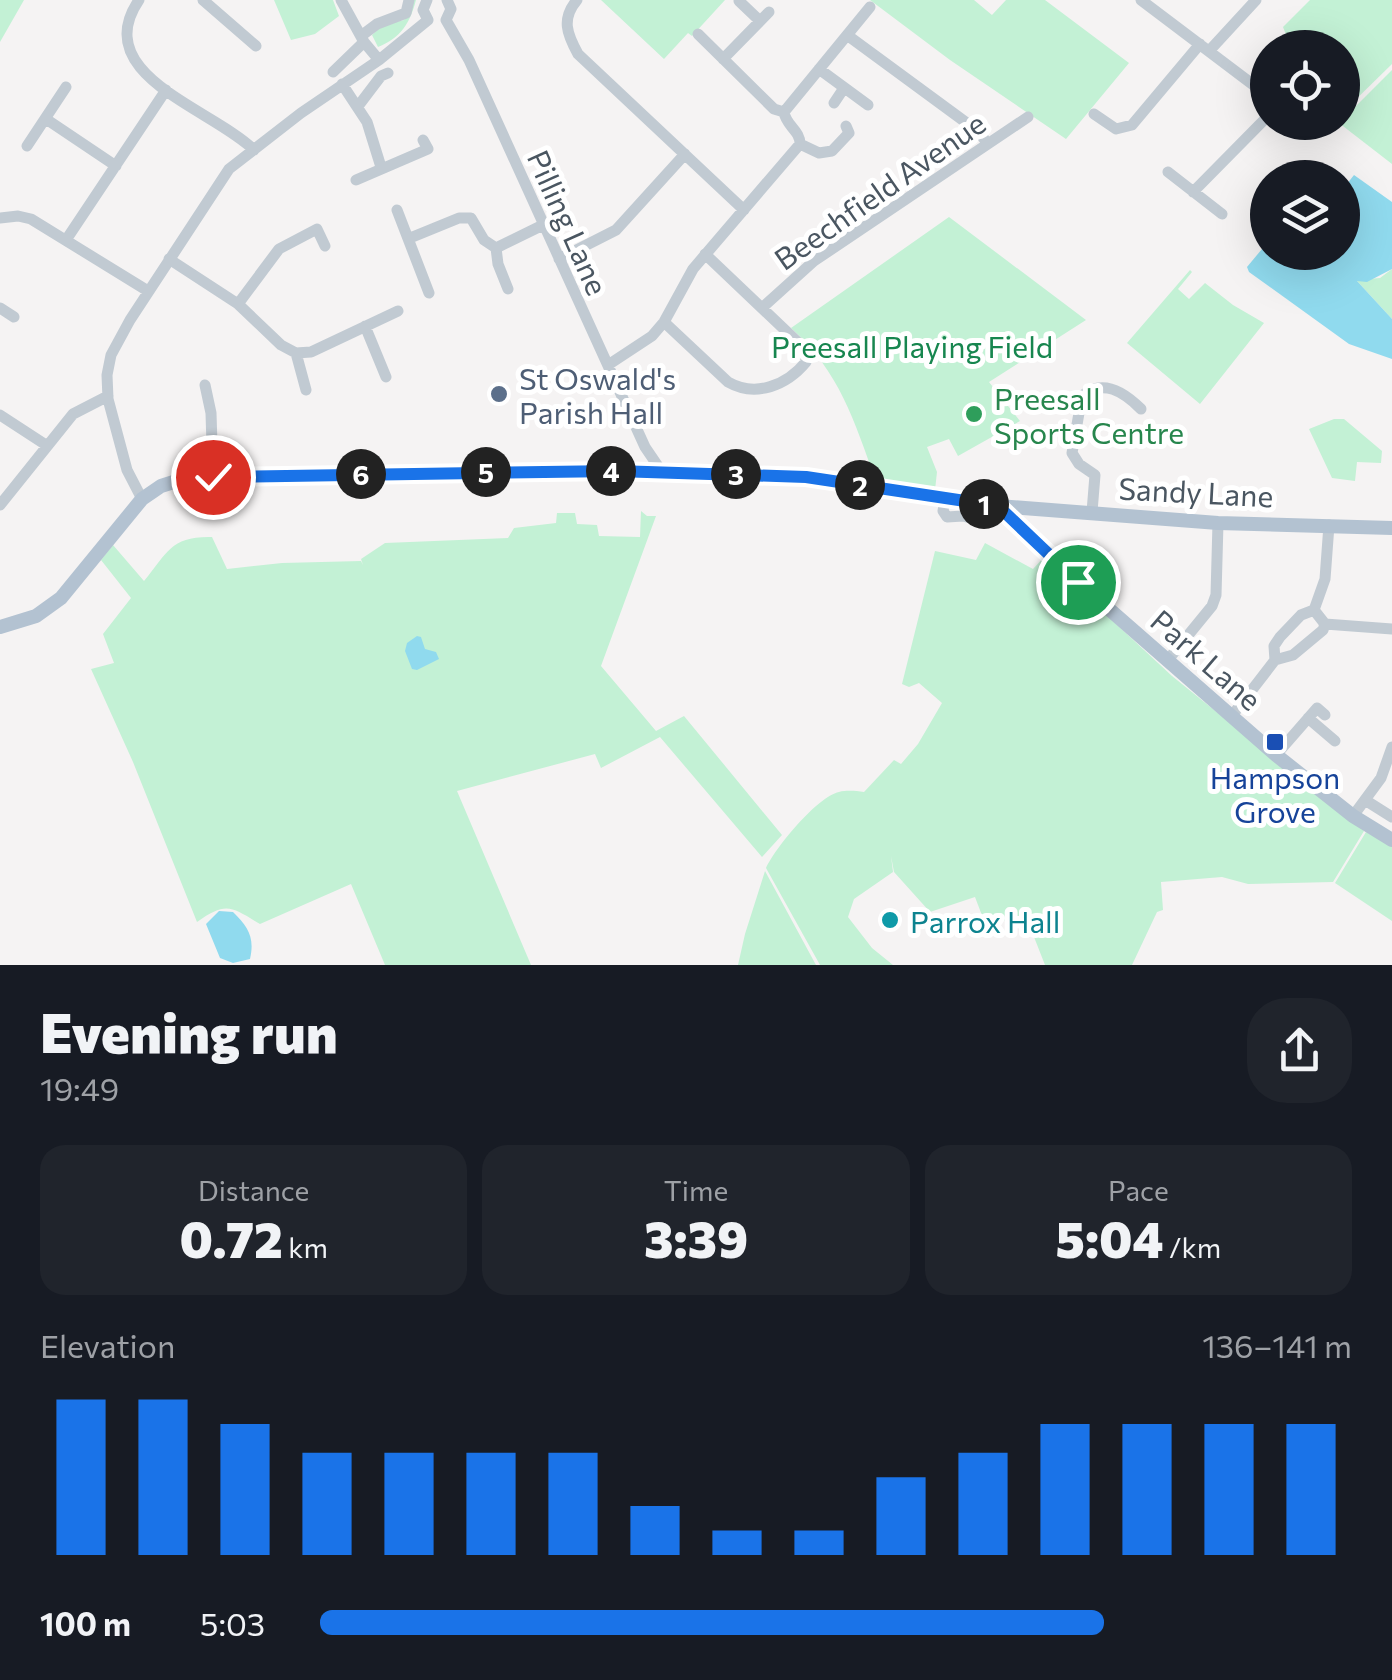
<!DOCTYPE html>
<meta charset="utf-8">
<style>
body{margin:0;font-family:Commissioner,sans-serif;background:#20242c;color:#f1f3f6;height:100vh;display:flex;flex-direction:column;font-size:38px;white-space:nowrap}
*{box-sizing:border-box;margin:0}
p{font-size:32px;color:#9ea1a6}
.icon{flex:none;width:55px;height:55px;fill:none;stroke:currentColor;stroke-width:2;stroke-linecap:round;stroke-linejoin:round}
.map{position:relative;height:965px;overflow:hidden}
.panel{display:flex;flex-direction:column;background:#171b24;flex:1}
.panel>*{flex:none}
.tools{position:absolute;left:1250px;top:30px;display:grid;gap:20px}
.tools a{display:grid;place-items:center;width:110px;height:110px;border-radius:50%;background:#171b24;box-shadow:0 10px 40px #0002;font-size:50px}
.pin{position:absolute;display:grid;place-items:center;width:85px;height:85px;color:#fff;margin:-42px;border:5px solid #fff;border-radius:50%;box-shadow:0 2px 10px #0007}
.km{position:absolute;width:50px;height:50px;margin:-25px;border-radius:50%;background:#222;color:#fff;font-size:28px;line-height:50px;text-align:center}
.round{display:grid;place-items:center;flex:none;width:105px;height:105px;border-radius:40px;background:#20242c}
.summary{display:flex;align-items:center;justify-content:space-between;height:170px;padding:0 40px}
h1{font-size:55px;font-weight:800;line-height:75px}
.metrics{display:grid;grid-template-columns:repeat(3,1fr);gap:15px;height:170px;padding:10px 40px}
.metrics div{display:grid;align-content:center;border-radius:25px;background:#20242c;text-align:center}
.metrics b{font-size:50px;font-weight:800}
.metrics small{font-size:28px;font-weight:400}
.metrics p{font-size:28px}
.chart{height:280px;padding:20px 40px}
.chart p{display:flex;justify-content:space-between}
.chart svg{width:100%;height:180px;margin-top:10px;stroke:#1a73e8;stroke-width:6}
ul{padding:0 40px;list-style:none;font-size:32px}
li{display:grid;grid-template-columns:160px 120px 1fr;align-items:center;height:75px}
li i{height:25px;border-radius:12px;background:#1a73e8}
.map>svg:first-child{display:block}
</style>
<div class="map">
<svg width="1392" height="965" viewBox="0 0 1392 965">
<rect width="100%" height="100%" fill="#f5f3f3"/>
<path fill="#c3f1d5" d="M0,0H24L0,42Z
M274,0H333L339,16L315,34L291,40Z
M412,0H416C410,23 401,38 378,47L372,35L383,25L404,20Z
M601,0H725L692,36L688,33L664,59Z
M870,0H974L992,15L1006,0H1045L1129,63L1066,139L950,60Z
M1310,0H1392V64L1343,112L1342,48L1291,47L1283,27Z
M1392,70V164L1339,123Z
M949,217L1086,320L989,382L1020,421L958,456L949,439L927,447L937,472L935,490L876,481C854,421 840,372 791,328Z
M1339,260L1349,266L1357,280L1380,278L1392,269V319L1357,281L1339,273L1333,261Z
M1190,270L1192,272L1178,289L1189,299L1205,283L1233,305L1264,323L1200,404L1127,343Z
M1334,419H1344L1382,451L1381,463L1357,462L1355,481L1332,478L1309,429Z
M641,511L647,516H656L601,666L656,731L684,716L782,835L762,857L660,737L601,768L595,754L457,791L531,965H385L351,884L260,924C231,907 227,901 197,922L133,762L91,669L114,663L103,634L131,598L101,560L113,545L144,581C168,552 171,536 212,537L227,569L282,563L361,561L363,565L361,559L385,543L508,538L514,528L556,523L557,513H575L577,524L597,525L599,536L640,537Z
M985,543L1033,569L1044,557L1172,676L1364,831L1333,882L1248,884L1222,877L1161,882L1163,910L1157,912L1132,965H1045L1025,914L986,926L975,897L930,912L894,872L891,856L893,872L854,899L848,917L872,948L893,965H820L766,868C776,847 817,797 839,792C847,790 856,791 864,792L894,760L901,764L918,744L942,703L919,683L909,687L902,684L935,551L976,560Z
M1366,832L1392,846V921L1335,883Z
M765,871L816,965H738L745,934Z"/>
<path fill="#90daee" d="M1354,175L1392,202V269L1367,282L1357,281L1392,319V359L1349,344L1249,272L1247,267L1267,243L1268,252H1342L1343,189Z
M417,636L421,637L425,649L436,652L439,659L417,670L412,669L405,651L407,643Z
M219,911L233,912C248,927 255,937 250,959L233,963L220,958L206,924Z"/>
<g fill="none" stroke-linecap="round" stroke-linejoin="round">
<path stroke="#c1cad2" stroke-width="11" d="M139,0C88,75 213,109 254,150
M203,0L256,46
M341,0L364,42L379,60
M427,0L423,10L428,20
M577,0C561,19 567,34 578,54L744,210
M1141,0L1268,96
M739,1L760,21
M446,20L469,60L645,447L662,472
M446,20L451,9L447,0
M847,35L979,132L987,143
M361,36L377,24L406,13L409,0
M1210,50L1256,0
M723,59L769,12
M819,69L868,105
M333,72L364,42
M342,84L367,122L381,167
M834,103L844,88
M359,105L381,76L388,73
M784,112L870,7
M1094,114L1116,129L1132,125L1200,44
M46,119L116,166
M800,144L819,153L832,151L849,133L846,126
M27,146L66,87
M1168,172L1222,214
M356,180L428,149L423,140
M1193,192L1268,116
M397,210L429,293
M0,218L18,216L31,219L148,291
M410,238L459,218H471L484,240L496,248L498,264L508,289
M66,240L166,90
M496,248L543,225
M169,259L238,304L281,345L296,353L306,390
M559,259L616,230L685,154
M238,304L279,249L317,229L325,246
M763,307L814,261L1028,117
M0,308L14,317
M664,322L728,382C756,398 787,385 806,362L805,349L705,254
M365,326L386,377
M296,353L311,352L398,311
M608,365L652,336L664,322L693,269L800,144C800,130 786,126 784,112L774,109L698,34
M205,385L211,413L213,477
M0,415L46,445
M142,499L127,470L108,399L107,375L111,355L130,320L229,169L301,113L379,60L428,20
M945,500L943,511L947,517L963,516L985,522
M0,505L73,414L108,396
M1092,512L1095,475L1079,464L1072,453L1082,396C1103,378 1124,392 1141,409
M1325,624L1392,629
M1275,660L1293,655L1323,630L1325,624L1314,610
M1167,661L1212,606L1216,595L1218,523
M1231,717L1275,660L1274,646L1280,637L1301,615L1314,610L1325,579L1329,525
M1308,718L1335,741
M1276,755L1317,708L1325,715
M1365,800L1392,817
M1353,816L1381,778L1392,747"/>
<path stroke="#b3c2d1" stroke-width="14" d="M998,506L1078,582L1276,755L1353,816L1392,840
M0,627L36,616L61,598L142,499L161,486L183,479L616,471L788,475L998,506L1218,523L1392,528"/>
</g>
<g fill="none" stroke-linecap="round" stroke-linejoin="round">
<g stroke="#fff" stroke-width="20">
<path id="route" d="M213,477L616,471L806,477L998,506L1078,582"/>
</g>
<use href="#route" stroke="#1a73e8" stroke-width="12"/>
</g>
<circle fill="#5c6f8a" stroke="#fff" stroke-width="4" cx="499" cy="394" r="10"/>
<circle fill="#2e9e5b" stroke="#fff" stroke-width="4" cx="974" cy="414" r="10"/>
<rect fill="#1a4fb4" stroke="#fff" stroke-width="4" x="1265" y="732" width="20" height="20" rx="5"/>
<circle fill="#0f9aa8" stroke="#fff" stroke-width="4" cx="890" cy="920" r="10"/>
<g text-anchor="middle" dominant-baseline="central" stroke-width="10" stroke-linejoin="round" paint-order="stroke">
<g font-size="30" fill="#4a5661" stroke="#fff">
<text transform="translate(879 190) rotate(-35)">Beechfield Avenue</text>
<text transform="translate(569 222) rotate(66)">Pilling Lane</text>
<text transform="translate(1196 491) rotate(3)">Sandy Lane</text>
<text transform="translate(1207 659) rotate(41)">Park Lane</text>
</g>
<g font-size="30" fill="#17864f" stroke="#fff">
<text x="912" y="345">Preesall Playing Field</text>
</g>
<g font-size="30" fill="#4e5e75" stroke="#fff" text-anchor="start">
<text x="519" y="377">St Oswald's<tspan x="519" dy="34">Parish Hall</tspan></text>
</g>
<g font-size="30" fill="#27864d" stroke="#fff" text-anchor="start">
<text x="994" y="397">Preesall<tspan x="994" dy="34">Sports Centre</tspan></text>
</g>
<g font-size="30" fill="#164399" stroke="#fff">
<text x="1275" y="776">Hampson<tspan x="1275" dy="34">Grove</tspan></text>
</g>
<g font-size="30" fill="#0d838f" stroke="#fff" text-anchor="start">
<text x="910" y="920">Parrox Hall</text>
</g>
</g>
</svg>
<div class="tools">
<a><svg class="icon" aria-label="locate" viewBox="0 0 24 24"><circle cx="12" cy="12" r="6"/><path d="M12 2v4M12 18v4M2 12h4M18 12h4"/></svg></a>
<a><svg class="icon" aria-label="layers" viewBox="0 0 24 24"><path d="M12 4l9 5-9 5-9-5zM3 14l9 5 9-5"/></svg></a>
</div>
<div class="pin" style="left:1078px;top:582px;background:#1e9e55"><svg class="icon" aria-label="arrive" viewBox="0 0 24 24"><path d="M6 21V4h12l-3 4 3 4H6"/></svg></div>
<div class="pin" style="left:213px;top:477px;background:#d93025"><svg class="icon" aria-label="check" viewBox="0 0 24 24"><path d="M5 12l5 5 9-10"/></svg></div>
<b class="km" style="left:984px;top:504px">1</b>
<b class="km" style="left:860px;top:485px">2</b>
<b class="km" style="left:736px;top:474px">3</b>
<b class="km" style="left:611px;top:471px">4</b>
<b class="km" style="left:486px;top:472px">5</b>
<b class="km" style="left:361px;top:474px">6</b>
</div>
<section class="panel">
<div class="summary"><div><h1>Evening run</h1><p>19:49</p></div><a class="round"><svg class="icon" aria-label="share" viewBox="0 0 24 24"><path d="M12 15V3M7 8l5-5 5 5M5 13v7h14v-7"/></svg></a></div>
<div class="metrics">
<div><p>Distance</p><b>0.72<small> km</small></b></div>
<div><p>Time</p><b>3:39</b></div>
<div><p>Pace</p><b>5:04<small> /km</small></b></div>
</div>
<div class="chart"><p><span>Elevation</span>136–141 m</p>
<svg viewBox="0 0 160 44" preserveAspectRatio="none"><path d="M5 44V6M15 44V6M25 44V12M35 44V19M45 44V19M55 44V19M65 44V19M75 44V32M85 44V38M95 44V38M105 44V25M115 44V19M125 44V12M135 44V12M145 44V12M155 44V12"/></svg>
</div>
<ul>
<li><b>100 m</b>5:03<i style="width:76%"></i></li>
</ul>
</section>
